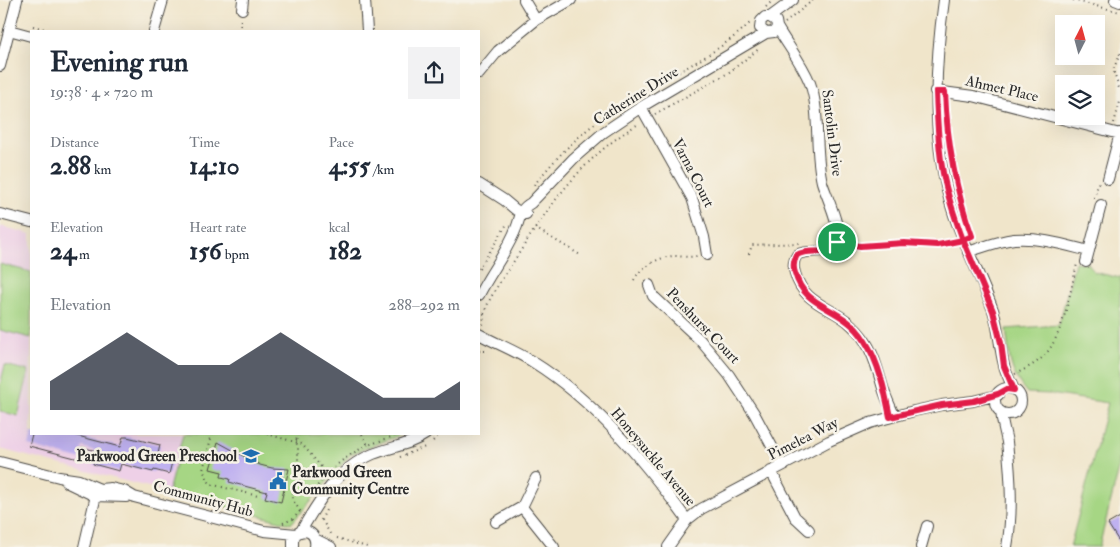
<!DOCTYPE html>
<meta charset="utf-8">
<style>
body{margin:0;font-family:"IM FELL Double Pica",serif;background:#f2f2f3;color:#1f2937;height:100vh;display:flex;flex-direction:column;font-size:19px;white-space:nowrap}
*{box-sizing:border-box;margin:0}
p{font-size:16px;color:#747a83}
.icon{flex:none;width:28px;height:28px;fill:none;stroke:currentColor;stroke-width:2;stroke-linecap:round;stroke-linejoin:round}
.map{position:relative;flex:1;overflow:hidden}
.sheet{position:absolute;left:30px;top:30px;width:450px;height:405px;display:flex;flex-direction:column;background:#fff;border-radius:0px;box-shadow:0 5px 20px #0002}
.sheet>*{flex:none}
.needle{width:32px;rotate:6deg}
.fabs{position:absolute;left:1055px;top:15px;display:grid;gap:10px}
.fabs a{display:grid;place-items:center;width:50px;height:50px;border-radius:0px;background:#fff;box-shadow:0 5px 20px #0002;font-size:25px}
.pin{position:absolute;display:grid;place-items:center;width:42px;height:42px;color:#fff;margin:-21px;border:2px solid #fff;border-radius:50%;box-shadow:0 1px 5px #0007}
.round{display:grid;place-items:center;flex:none;width:52px;height:52px;border-radius:0px;background:#f2f2f3}
.summary{display:flex;align-items:center;justify-content:space-between;height:85px;padding:0 20px}
h1{font-size:28px;font-weight:700;line-height:38px}
.metrics{display:grid;grid-template-columns:repeat(3,1fr);gap:8px;height:85px;padding:5px 20px}
.metrics div{display:grid;align-content:center}
.metrics b{font-size:25px;font-weight:700}
.metrics small{font-size:14px;font-weight:400}
.metrics p{font-size:14px}
.chart{height:140px;padding:10px 20px}
.chart p{display:flex;justify-content:space-between}
.chart svg{width:100%;height:90px;margin-top:5px;fill:#111827;opacity:.7}
.map>svg:first-child{display:block}
</style>
<div class="map">
<svg width="1120" height="547" viewBox="0 0 1120 547">
<rect width="100%" height="100%" fill="#f7f3e8"/>
<filter id="ink" filterUnits="userSpaceOnUse"><feTurbulence type="fractalNoise" baseFrequency=".02" numOctaves="2"/><feDisplacementMap in="SourceGraphic" scale="10" xChannelSelector="R" yChannelSelector="G"/><feConvolveMatrix kernelMatrix="1 2 1 2 8 2 1 2 1" color-interpolation-filters="sRGB"/></filter>
<filter id="wash" filterUnits="userSpaceOnUse"><feTurbulence type="fractalNoise" baseFrequency=".0096" numOctaves="4" result="noise"/><feDisplacementMap in="SourceGraphic" scale="20" xChannelSelector="R" yChannelSelector="G"/><feGaussianBlur stdDeviation="1.12" result="paint"/><feColorMatrix in="noise" values="0 0 0 0 0 0 0 0 0 0 0 0 0 0 0 0 0 1.4 0 .05"/><feComposite in="paint" operator="in"/></filter>
<g filter="url(#wash)">
<rect width="100%" height="100%" fill="#f0e5ca"/>
<path fill="#eed0e7" d="M0,226L31,234V434H183L168,492L0,449Z"/>
<path fill="#a6d684" stroke="#688058" d="M1075,262L1089,264L1094,272L1120,278V465L1099,547H1070L1108,403L1050,394L1027,393C1008,370 1010,357 1006,329L1059,325Z
M0,264L31,272V338L0,330Z
M5,365L29,371L18,416L0,411V385Z
M183,434H403L351,454L291,524L168,492Z"/>
<g id="blocks">
<path fill="#bfb1f0" d="M32,434H70L120,447L123,437H127L160,445L158,454L173,458L169,474L154,470L153,472L121,464L119,471L93,464L96,451L82,447L79,459L29,446Z
M218,442L260,465L272,468L289,469L281,502L265,498L267,492L229,482L230,479L221,477L222,472L210,469Z
M1120,517V543L1108,524Z"/>
</g>
</g>
<g filter="url(#ink)">
<use href="#blocks" fill-opacity="0" stroke="#494743" stroke-width="1"/>
<g fill="none" stroke-linecap="round" stroke-linejoin="round">
<g stroke="#494743" stroke-width="12">
<path id="minor" d="M365,0L367,31
M524,0L536,20
M944,0C934,71 931,145 954,215C965,247 981,277 993,310C999,328 999,347 1004,365C1006,374 1011,382 1014,390
M1115,0L1120,2
M242,9L243,0
M770,17L776,21L777,27L774,32L766,33L760,28L761,21L765,17H770L793,0
M777,27C788,46 802,63 810,83C821,114 814,149 822,182C826,196 844,231 836,245C830,256 808,248 797,255C793,261 793,267 795,273C803,302 826,305 847,321C854,327 860,333 865,341C876,357 879,377 885,394C888,402 891,408 894,415
M9,30L31,36
M154,31L163,0
M0,66L17,0
M479,74L498,51L536,20L571,0
M935,91L973,96L1120,134
M641,107L692,198L704,237L707,255
M1108,179L1120,133
M479,184L504,200L516,210L526,214
M0,214L31,222
M968,252C983,247 998,241 1014,239C1039,237 1065,245 1089,251
M1086,262L1101,205
M649,285L653,296L700,340L729,375L754,413L782,465
M479,295C491,271 508,251 517,226C521,215 520,209 531,203L574,158L604,132L641,107L766,33
M479,334C497,344 516,351 533,362C594,400 645,462 687,520
M995 401a13 13 0 1 1 26 0a13 13 0 1 1-26 0Z
M1001,412C1002,422 1005,432 1007,442C1011,478 1013,512 1007,547
M0,462L59,477L79,480L100,489L111,488L124,491L134,497L264,531L296,534
M771,471L795,517L809,530
M66,482L95,496L126,497
M522,507L554,547
M496,522L522,507L536,478
M301,531C319,500 338,468 373,454C391,447 410,445 426,434
M315,539L331,547
M84,547L97,491
M293,547V540L296,534C307,527 317,534 315,547
M668,547L687,520L701,509L829,441L870,423L914,411L942,405L973,401L998,395
M921,547L927,526"/>
</g>
<path stroke="#494743" stroke-width="2" stroke-dasharray="1 4" stroke-linecap="butt" d="M1073,0L1120,12
M766,7L773,0
M785,23L813,0
M33,26L52,31
M240,31L241,18
M1120,54L1113,70L1120,91
M655,114L728,73L760,48
M1114,123L1120,102
M534,185C558,155 584,129 617,108C662,78 713,59 752,21
M1094,198L1099,181
M535,228L582,256
M846,244C865,247 883,244 902,243C920,242 936,247 953,242
M749,254L752,245L799,243
M479,269L507,224
M634,280C640,267 659,257 673,256C681,256 689,258 697,256
M479,312L484,314L483,325
M484,314C490,295 503,278 514,261C549,206 582,157 640,123
M479,351H489
M1015,374C1026,369 1037,363 1045,355C1064,333 1070,292 1077,264
M212,434L203,470L210,484L258,496
M267,434L302,444L327,474
M298,434L296,441L298,448V477L292,496L294,502L301,512
M362,434L368,445L400,434
M433,441L440,434
M400,457L425,447
M312,494C325,472 345,456 368,445
M321,520L326,510
M322,520L332,537
M283,523L293,519L301,510
M337,538L367,547"/>
<use href="#minor" stroke="#fff" stroke-width="10"/>
</g>
</g>
<g fill="none" stroke-linecap="round" stroke-linejoin="round" filter="url(#ink)">
<g stroke="#fff" stroke-width="10">
<path id="route" d="M837,242C831,258 809,247 797,255C793,261 793,267 795,273C803,302 826,305 847,321C854,326 860,333 865,341C879,362 885,392 890,417L942,405L974,401L998,394L1007,389L1014,390L1004,366L1001,343L993,311L963,240L972,236C955,189 947,142 945,92H936C937,119 938,146 943,173C947,195 955,218 963,240L938,245L904,243L860,246L837,242"/>
</g>
<use href="#route" stroke="#e11d48" stroke-width="6"/>
</g>
<defs>
<g id="school-bare" transform="scale(1.35)"><path d="M0-5L7-2L0 1L-7-2ZM-4 1L0 2.5L4 1V4Q0 6-4 4Z" fill="#1f6fb2" stroke="#f7f3e8" stroke-width="2.5" paint-order="stroke"/></g>
<g id="civic-bare" transform="scale(1.35)"><path d="M-.6-6.5H3V-4.5H.6V-3L4-1V1h2V6H-6V1h2V-1L-.6-3ZM-1.2 2.5V6h2.4V2.5Z" fill="#1f6fb2" stroke="#f7f3e8" stroke-width="2.5" paint-order="stroke"/></g>
</defs>
<g fill-rule="evenodd">
<use href="#school-bare" x="251" y="456"/>
<use href="#civic-bare" x="278" y="481"/>
</g>
<g text-anchor="middle" dominant-baseline="central" stroke-width="5" stroke-linejoin="round" paint-order="stroke">
<g font-size="15" fill="#2b2b2b" stroke="#f7f3e8">
<text transform="translate(1002 89) rotate(13)">Ahmet Place</text>
<text transform="translate(636 96) rotate(-32)">Catherine Drive</text>
<text transform="translate(832 133) rotate(83)">Santolin Drive</text>
<text transform="translate(693 173) rotate(63)">Varna Court</text>
<text transform="translate(703 326) rotate(46)">Penshurst Court</text>
<text transform="translate(803 439) rotate(-27)">Pimelea Way</text>
<text transform="translate(653 457) rotate(50)">Honeysuckle Avenue</text>
<text transform="translate(203 499) rotate(15)">Community Hub</text>
</g>
<g font-size="15" font-weight="bold" fill="#2b2b2b" stroke="#f7f3e8" text-anchor="end">
<text x="237" y="456">Parkwood Green Preschool</text>
<text x="292" y="472" text-anchor="start">Parkwood Green<tspan x="292" dy="17">Community Centre</tspan></text>
</g>
</g>
</svg>
<div class="fabs">
<a><svg class="needle" viewBox="-14 -14 28 28"><path d="M0-13l5 13h-10z" fill="#e53935"/><path d="M0 13l5-13h-10z" fill="#747a83"/></svg></a>
<a><svg class="icon" aria-label="layers" viewBox="0 0 24 24"><path d="M12 4l9 5-9 5-9-5zM3 14l9 5 9-5"/></svg></a>
</div>
<div class="pin" style="left:837px;top:242px;background:#1e9e55"><svg class="icon" aria-label="arrive" viewBox="0 0 24 24"><path d="M6 21V4h12l-3 4 3 4H6"/></svg></div>
<section class="sheet">
<div class="summary"><div><h1>Evening run</h1><p>19:38 · 4 × 720 m</p></div><a class="round"><svg class="icon" aria-label="share" viewBox="0 0 24 24"><path d="M12 15V3M7 8l5-5 5 5M5 13v7h14v-7"/></svg></a></div>
<div class="metrics">
<div><p>Distance</p><b>2.88<small> km</small></b></div>
<div><p>Time</p><b>14:10</b></div>
<div><p>Pace</p><b>4:55<small> /km</small></b></div>
</div>
<div class="metrics">
<div><p>Elevation</p><b>24<small> m</small></b></div>
<div><p>Heart rate</p><b>156<small> bpm</small></b></div>
<div><p>kcal</p><b>182</b></div>
</div>
<div class="chart"><p><span>Elevation</span>288–292 m</p>
<svg viewBox="0 0 160 44" preserveAspectRatio="none"><path d="M0 44V30L10 22L20 14L30 6L40 14L50 22L60 22L70 22L80 14L90 6L100 14L110 22L120 30L130 38L140 38L150 38L160 30V44z"/></svg>
</div>
</section>
</div>
